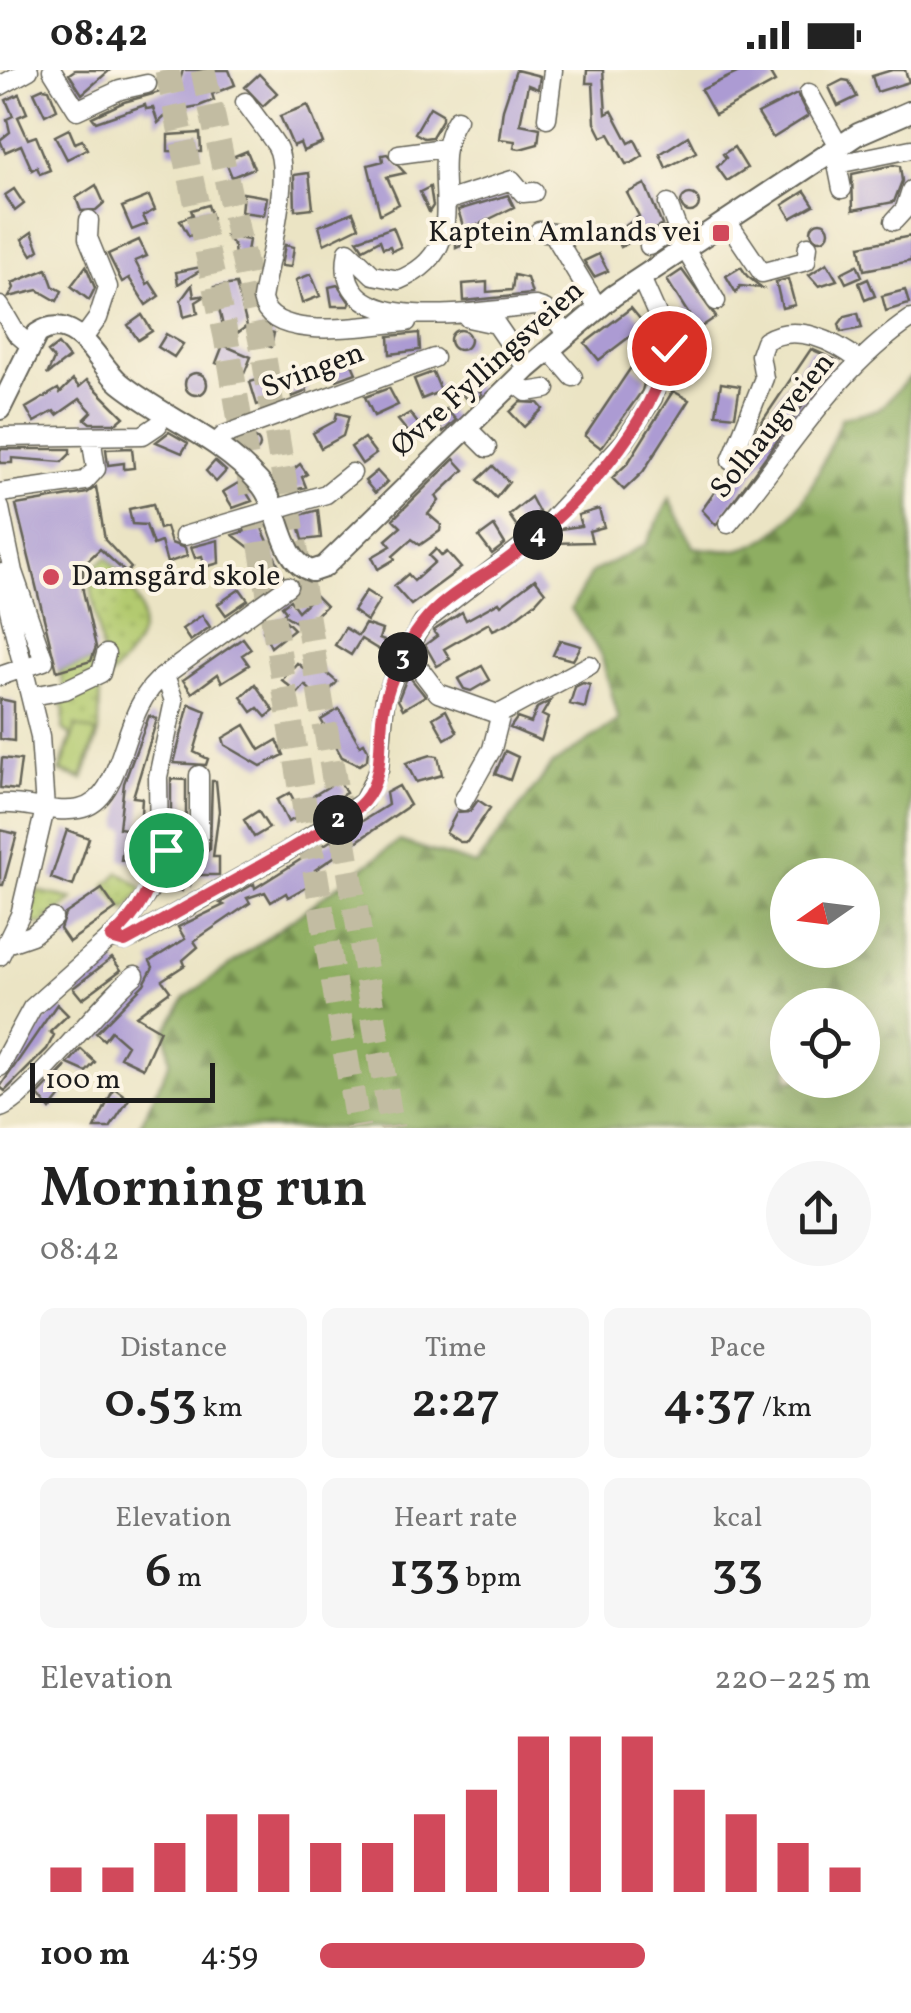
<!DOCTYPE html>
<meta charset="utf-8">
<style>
body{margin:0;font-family:Vollkorn,serif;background:#f6f6f6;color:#222;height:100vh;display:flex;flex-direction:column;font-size:38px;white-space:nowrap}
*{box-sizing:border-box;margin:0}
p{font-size:32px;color:#767676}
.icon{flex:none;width:55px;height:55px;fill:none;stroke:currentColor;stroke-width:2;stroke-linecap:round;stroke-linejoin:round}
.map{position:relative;height:1058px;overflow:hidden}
.side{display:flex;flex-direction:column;background:#fff;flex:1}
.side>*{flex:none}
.needle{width:65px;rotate:256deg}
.tools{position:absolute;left:770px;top:788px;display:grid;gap:20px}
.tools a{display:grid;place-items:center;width:110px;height:110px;border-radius:50%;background:#fff;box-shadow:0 10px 40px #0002;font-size:50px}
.scale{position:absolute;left:30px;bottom:25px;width:185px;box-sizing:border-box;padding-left:10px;border:5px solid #1c1c1c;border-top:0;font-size:28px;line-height:35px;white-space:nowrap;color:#1c1c1c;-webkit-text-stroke:8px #fcf5e5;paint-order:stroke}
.pin{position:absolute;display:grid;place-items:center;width:85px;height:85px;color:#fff;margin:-42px;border:5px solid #fff;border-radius:50%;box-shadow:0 2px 10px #0007}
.km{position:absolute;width:50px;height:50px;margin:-25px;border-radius:50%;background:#222;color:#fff;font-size:28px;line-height:50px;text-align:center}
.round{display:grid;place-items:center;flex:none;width:105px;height:105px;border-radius:52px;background:#f6f6f6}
.head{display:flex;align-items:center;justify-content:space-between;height:170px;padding:0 40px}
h1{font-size:55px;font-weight:600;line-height:75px}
.stats{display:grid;grid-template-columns:repeat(3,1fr);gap:15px;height:170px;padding:10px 40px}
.stats div{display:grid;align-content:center;border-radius:15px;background:#f6f6f6;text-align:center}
.stats b{font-size:50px;font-weight:600}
.stats small{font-size:28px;font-weight:400}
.stats p{font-size:28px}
.chart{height:280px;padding:20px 40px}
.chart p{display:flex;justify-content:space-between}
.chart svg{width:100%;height:180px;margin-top:10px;stroke:#d1495b;stroke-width:6}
ul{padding:0 40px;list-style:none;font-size:32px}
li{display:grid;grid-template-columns:160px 120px 1fr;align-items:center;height:75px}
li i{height:25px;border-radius:12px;background:#d1495b}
.status{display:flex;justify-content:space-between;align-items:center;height:70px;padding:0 50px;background:#fff;direction:ltr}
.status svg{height:28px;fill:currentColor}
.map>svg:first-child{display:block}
</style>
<div class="status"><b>08:42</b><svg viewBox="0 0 49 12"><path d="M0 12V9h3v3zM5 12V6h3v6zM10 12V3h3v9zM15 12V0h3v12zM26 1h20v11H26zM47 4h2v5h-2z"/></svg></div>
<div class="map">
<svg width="911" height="1058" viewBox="0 0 911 1058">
<defs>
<pattern id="forest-firs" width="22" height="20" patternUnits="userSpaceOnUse" patternTransform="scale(2.5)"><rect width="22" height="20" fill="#8eae62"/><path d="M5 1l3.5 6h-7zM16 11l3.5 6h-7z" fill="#738d50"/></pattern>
<pattern id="park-dots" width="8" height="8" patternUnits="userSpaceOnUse" patternTransform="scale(2.5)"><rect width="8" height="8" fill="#b3ca6f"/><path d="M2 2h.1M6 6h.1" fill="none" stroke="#99ad60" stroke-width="1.8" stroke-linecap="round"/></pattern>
</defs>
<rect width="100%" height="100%" fill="#fcf5e5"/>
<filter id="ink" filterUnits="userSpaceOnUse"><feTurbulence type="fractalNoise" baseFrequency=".01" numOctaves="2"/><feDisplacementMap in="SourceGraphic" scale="20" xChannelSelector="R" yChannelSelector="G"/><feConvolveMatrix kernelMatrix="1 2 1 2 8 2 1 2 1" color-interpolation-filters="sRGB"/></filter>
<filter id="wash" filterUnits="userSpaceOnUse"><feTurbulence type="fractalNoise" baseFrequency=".0048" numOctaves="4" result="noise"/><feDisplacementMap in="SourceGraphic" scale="40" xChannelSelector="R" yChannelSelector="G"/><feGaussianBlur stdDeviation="2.25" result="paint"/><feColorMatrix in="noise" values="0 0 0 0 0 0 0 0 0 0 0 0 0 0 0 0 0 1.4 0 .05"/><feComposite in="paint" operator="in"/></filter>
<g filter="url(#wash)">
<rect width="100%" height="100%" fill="#ebe4c4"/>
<path fill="url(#forest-firs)" stroke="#55653f" stroke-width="2.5" fill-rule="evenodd" d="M911,306V1058H139L170,991L166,961L185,928L399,771L476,795L553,694L619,650L601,585L571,539L591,503L646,474L670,428L693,477C707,478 726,483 740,479C799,465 820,398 842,347L878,340ZM788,805H862V880H788ZM788,935H862V1010H788Z"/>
<path fill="url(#park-dots)" stroke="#687346" stroke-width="2.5" d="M107,488C157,542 153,568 100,616L99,663L83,710L59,702L71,666L63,659L64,638L59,631L68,630L59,601L103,588L88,500Z
M119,802L143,818L126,841L105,816Z
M37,821L74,829L41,855L28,850Z"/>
<path fill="#b3ca6f" stroke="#687346" stroke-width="2.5" d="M76,656L97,663L82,708L61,701Z"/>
<g id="blocks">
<path fill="#ac9bd3" d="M75,0H110L82,24L69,4Z
M183,0H229L235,15L212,24L214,30L199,36L171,41L158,53L153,38L146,39L145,35L96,52L92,47L124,32L178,17Z
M516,0L540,6L538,19L528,15L520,54L540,58L538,74L520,79L514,78L515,71L499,69L503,39Z
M587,0H603L606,44L612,41L629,73L635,70L643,86L632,93L626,94L609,64L602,67L595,53L593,13H586Z
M743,0H768L775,12L715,45L701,20Z
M892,0H905L909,12L877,22L872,6Z
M259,4L277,23L263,36L245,17Z
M843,10L849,11L857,27L838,36L829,17Z
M43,18L49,19L57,39L45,45L34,22Z
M19,24L27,43L18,47L28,69L36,66L50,100L40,104L37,97L32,100L21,75L5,82L0,70L10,62L7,49L13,46L6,30Z
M797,24L808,46L773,68L758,44Z
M308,35L323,73L303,81L300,73L293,76L280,46Z
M430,37L442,44V50L432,67L424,68L415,63Z
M69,59L75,73L82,70L87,79L67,89L55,66Z
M200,63L201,82L168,81V65Z
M688,66L696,82L666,98L660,84Z
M734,77L747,98L727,111L717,97L726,88L723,84Z
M247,81L254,98L232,107L225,90Z
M387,84L405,103L387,107L399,134L380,144L368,95L383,91L382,85Z
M894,95L900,96L902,111L894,132L853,140L852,104Z
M309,103L313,138L295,140L294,105Z
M645,114L662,155L621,177L614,164L639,146L627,123Z
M96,115L104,133L96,140L81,141L76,128Z
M430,117L433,136L429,142L420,122Z
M14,119L24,134L15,141L5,125Z
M805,121L814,135L791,148L783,135Z
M243,123L267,127L264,145L241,142Z
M681 133a9 9 0 1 1 18 0a9 9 0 1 1-18 0Z
M508,125L514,137L467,160L472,171L456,178V163L464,159L458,140Z
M149,126L155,140L143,146L147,154L132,160L122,137Z
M208,135L212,148L208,157L189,166L180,150L193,145L191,140Z
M353,142L359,157L324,174L319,156Z
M811 161a9 9 0 1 1 18 0a9 9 0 1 1-18 0Z
M393,157L401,177L392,181L390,176L383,178L380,170L363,179L357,170Z
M32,162L39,180L32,185L22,169Z
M226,166L249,170L246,188L235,189L234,176Z
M911,166V191L864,200L860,176Z
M139,170L147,186L135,191L147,214L150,212L159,226L146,235L129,208L122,212L108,184Z
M285,175L294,177L291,197L281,196Z
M599,184L608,201L594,207L584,191Z
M827,193L837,210L819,216L809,205Z
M857,195L862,206L846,213L841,203Z
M86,196L95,218L89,230L71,216Z
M206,196V197L178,214L176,202Z
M741,197L747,206L762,218L740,216L736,223L726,206Z
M47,199L53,216L62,221L57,231L38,220L9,227L14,218L12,213Z
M682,200L716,247L698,259L667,210Z
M311,204L320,226L302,233L296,210Z
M514,205L527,208L532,224L464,231L463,214L487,212V222L512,220Z
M788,209L795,235L782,238L776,212Z
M868,209L875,226L865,230L859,213Z
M236,214L247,256L224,273L231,255L223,256L214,217Z
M192,215L194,227L207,225L196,232L198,243L184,247L181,230Z
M338,215L350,233L349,236H332L329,217Z
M905,220L909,234L886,241L882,226Z
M631,238L645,255L599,290L585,273Z
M858,243L862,258L841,262L839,254L845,246Z
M142,245L152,261L138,270L128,255Z
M258,259L274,263L271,277L254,272Z
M450 270a10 10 0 1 1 20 0a10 10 0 1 1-20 0Z
M419,263L420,280L390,284L389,266Z
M166,264L183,274L174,287L158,277Z
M58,274L69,288L47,305L54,289L48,282Z
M223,275L251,287L244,304L216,293Z
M811,279L836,290L716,455L702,440L728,403L742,396L757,359Z
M351,292L356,303L337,310L332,298Z
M632,296L646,306L642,321L601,378L585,366Z
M433,302L441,321L422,329L414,309Z
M185 314a11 11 0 1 1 22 0a11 11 0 1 1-22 0Z
M304,303L307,321L292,327L290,305Z
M264,308L276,329L257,335L250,312Z
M73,310L79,317L87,310L124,347L117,353H90L85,349L92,342L80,329L57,345L54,341L34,352L26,338L58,319L60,323Z
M721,313L740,316L735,346L716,344Z
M474,314L482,324L470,334L462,324Z
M389,318L398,335L374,346L365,327Z
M673,321L689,330L643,402L624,420L612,408L628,393Z
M520,332L538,333L543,339L524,357L510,342Z
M446,339L456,350L443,362L440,358L435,362L431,353Z
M337,343L349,346L343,366L321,378L313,363L335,351Z
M410,343L425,363L416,372L398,350Z
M169,362L188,373L182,383L156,372Z
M244 375a8 8 0 1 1 16 0a8 8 0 1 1-16 0Z
M364,368L376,384L362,394L351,377Z
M132,378L134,398L124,399V393L108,395L106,379Z
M0,379H70V384L62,392L12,388V393H0Z
M454,389L464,400L436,426L439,431L428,444L441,455L440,461L420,475L412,469L393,486L395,489L378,499L372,487L391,476L386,470L401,457L393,449Z
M215,391L226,401L216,412L206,401Z
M300,394L307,404L302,407L306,417L291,421L283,408Z
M493,396L509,412L496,428L478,410Z
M377,401L387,412L375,423L365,411Z
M240,412L252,431L233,438L223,422Z
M96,417L105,470L131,498L126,503L100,479L83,495V521L96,577L91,591L57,601L16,435L87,423Z
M531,427L540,444L518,458L509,445Z
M153,434L159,459L166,457L171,473L185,478L187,486L167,493L161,472L153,475L146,455L132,454L129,439Z
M599,439L604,457L589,461L592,472L552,473L560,459L581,456L578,445Z
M318,440L321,468L303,470L297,446Z
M261,456L283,505L269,514L250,478L233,465Z
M494,456L505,474L492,484L479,467Z
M218,470L219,493L205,497L202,486L195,488L191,477Z
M436,479L442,486L447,482L461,498L411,535L394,516L408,504L414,511L435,492L429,486Z
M535,509L545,522L536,532L507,554L493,560L489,553L444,579L450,589L437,596L425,575L437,566L433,561L462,542L466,550L499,532L501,535Z
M240,519L248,530L226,545L218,534Z
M366,521L380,530L367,551L353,541Z
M315,525L326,536L307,554L314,563L283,544L286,541L282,536L290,530L298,541Z
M202,545L210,557L190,571L182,559Z
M281,546L294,559L271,577L263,560Z
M365,554L382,560L379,569L395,575L389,586L361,569L351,585L335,575L345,558L358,566Z
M243,568L251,579L242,585L249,595L222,612L218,604L192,623L183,610Z
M560,570L581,576L573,590L553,585Z
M314,592L337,612L321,630L305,615L298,623L282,610L297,593L307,601Z
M482,596L490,610L471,621L464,619L458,609Z
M408,605L425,626L403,639L398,630Z
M583,613L590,615L585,638L570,634L575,617Z
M255,614L274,641L266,647L258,638L252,642L241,627Z
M0,629L14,632V671L0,669Z
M550,631L542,645L548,648L541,671L510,658L517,648L531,653L537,638Z
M189,634L206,641L194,682L208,689L206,695L174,693Z
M339,639L360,675L364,673L368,680L367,690L359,695L342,687L321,650Z
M446,640L457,662L445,669L433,648Z
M149,646L157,649L133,727L142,728L138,792L121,790L126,759L119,758L124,713Z
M245,655L260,680L277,670L284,685L261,696L225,675L223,668Z
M505,681L518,687L510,710L495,704Z
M431,685L438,686L442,705L416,712L406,693Z
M2,688L21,690L17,720L0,718Z
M171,709L186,710V766H171Z
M339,710L346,723L288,752L277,730L290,723L297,736Z
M212,711H216L219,741L213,787H219V805H193L190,816L184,814L182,821L164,817L171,792L195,790L210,779Z
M399,716L410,735L315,800L320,809L288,827L286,823L271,832L265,822L247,828L250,833L194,871L198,877L183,890L185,895L162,910L170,921L136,946L160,960L143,998L120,987L127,975L111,961L104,970L96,963L144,914L153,897L150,891L185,869L178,857L224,835L220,833L254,814L255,818L388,735L386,723Z
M478,730L490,738L467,772H460L446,763L457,742L470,741Z
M258,741L269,758L254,767L244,750Z
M0,760L17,764L3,815H0Z
M67,760L89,768L73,816L51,808Z
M102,819L116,839L69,872L60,859L65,844Z
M112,888L121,900L82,929L73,918Z
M57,934L68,945L50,962L54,965L47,979L5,1021L0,1017Z
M81,979L95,992L86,1002L68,994Z
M66,996L52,1016L62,1025L50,1040L38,1025Z
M114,1018L129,1029L110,1058H95Z"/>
</g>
</g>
<g filter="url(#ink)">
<use href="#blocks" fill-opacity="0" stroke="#646257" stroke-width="2.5"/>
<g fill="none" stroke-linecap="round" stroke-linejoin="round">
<path stroke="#c2bca2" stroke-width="25" stroke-dasharray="25 12" stroke-linecap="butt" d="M167,0L226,267L358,1058
M203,0L262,276L392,1058"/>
<g stroke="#646257" stroke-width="21">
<path id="minor" d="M52,0L77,40L120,20L147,14
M0,16L29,0
M809,23L839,76
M245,32C255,46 267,61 276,75C293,102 267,196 262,229C270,275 374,254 407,252
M547,48L553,0
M457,49C422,101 481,176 399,210L373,205L348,181C329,273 487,239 536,236L545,239L567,263
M399,84L444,78
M842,119L837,94L911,79
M446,131L512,110L523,123L534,122
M668,134L685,179L716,231
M727,151L762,203L806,191L808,176
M894,151L905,139L911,120
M539,161L553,163L598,238
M649,176L663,167H679
M0,236L16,263L30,275
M468,248L496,254L527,299
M82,270L98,248L108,217L88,168L89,150
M549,279L573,307
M514,312L527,322L546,319
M466,357L487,378
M0,367L143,365L158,355
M216,373L224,365L434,288
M731,391L764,308L760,285L765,271C796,252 834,271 860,291
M0,423L85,411L96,399L91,366
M0,438L13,502L44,591L0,606
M728,454C787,384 833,301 911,249
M184,466L326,424L352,403
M0,503L40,666L45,739L20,845L0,886
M406,581L438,623L500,645
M32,626L65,620L101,603L106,584
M463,731L492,679L501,643L590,595
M0,734C26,732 53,744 79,739C128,730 117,638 165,605
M159,779H190L199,774V705
M111,868L125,871L136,866L286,782L363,732L379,699L385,629L400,592L423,553L537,465L624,372L653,328L669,271L641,208
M9,873L32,865L53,848
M0,997L32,938L126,854L151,818L159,779L158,707L174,631L165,605L288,516
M0,1038C27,1031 100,932 135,905"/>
</g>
<g stroke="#646257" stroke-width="24">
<path id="major" d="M0,339L37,264C46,258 55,255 66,259C89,267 102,298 120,313C165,349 219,367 259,412C282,437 278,490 312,501L324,497L527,299L613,226L858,64L911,41"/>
</g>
<use href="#minor" stroke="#fff" stroke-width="18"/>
<use href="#major" stroke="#fff" stroke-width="20"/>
</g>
</g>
<g fill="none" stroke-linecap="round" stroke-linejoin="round" filter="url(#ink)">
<g stroke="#fff" stroke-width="20">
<path id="route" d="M166,780H159C153,817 140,842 111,868L125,872L136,866C192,833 251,803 307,769C326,758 349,748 364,731C386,706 377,667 384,636C390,608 405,577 422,555C445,524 483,509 512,486C576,437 652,357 669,278"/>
</g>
<use href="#route" stroke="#d1495b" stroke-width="12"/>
</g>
<g fill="#d1495b" stroke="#fcf5e5" stroke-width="4">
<rect x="711" y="153" width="20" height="20" rx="5"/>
<circle cx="51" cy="507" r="10"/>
</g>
<g text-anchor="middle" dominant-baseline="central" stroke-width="8" stroke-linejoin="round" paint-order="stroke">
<g font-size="30" fill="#1c1c1c" stroke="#fcf5e5" text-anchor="end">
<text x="701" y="163">Kaptein Amlands vei</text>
<text x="71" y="507" text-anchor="start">Damsgård skole</text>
</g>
<g font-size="30" fill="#1c1c1c" stroke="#fcf5e5">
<text transform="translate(488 299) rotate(-42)">Øvre Fyllingsveien</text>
<text transform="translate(313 301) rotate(-21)">Svingen</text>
<text transform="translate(773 356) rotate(-51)">Solhaugveien</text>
</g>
</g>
</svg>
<div class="tools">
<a><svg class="needle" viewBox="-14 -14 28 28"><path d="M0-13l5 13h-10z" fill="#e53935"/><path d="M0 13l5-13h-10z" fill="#767676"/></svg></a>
<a><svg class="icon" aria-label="locate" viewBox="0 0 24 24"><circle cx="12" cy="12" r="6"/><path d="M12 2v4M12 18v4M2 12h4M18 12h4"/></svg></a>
</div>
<div class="scale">100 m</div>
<div class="pin" style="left:166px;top:780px;background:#1e9e55"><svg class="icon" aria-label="arrive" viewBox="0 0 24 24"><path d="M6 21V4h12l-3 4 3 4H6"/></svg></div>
<div class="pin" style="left:669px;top:278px;background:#d93025"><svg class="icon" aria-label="check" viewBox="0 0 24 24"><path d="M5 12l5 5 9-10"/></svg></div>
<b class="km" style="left:338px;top:750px">2</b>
<b class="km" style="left:403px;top:587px">3</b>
<b class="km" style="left:538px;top:465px">4</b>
</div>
<section class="side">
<div class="head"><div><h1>Morning run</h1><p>08:42</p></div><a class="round"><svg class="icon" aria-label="share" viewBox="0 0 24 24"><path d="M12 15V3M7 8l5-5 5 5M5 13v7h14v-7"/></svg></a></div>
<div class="stats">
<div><p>Distance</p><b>0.53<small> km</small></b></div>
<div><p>Time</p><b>2:27</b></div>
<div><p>Pace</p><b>4:37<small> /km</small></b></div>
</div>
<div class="stats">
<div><p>Elevation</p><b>6<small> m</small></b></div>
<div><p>Heart rate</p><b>133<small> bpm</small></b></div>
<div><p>kcal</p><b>33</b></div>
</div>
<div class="chart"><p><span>Elevation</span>220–225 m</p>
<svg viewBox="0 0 160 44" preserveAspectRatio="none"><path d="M5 44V38M15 44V38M25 44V32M35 44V25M45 44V25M55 44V32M65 44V32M75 44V25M85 44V19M95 44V6M105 44V6M115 44V6M125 44V19M135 44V25M145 44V32M155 44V38"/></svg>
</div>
<ul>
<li><b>100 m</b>4:59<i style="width:59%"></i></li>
</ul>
</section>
